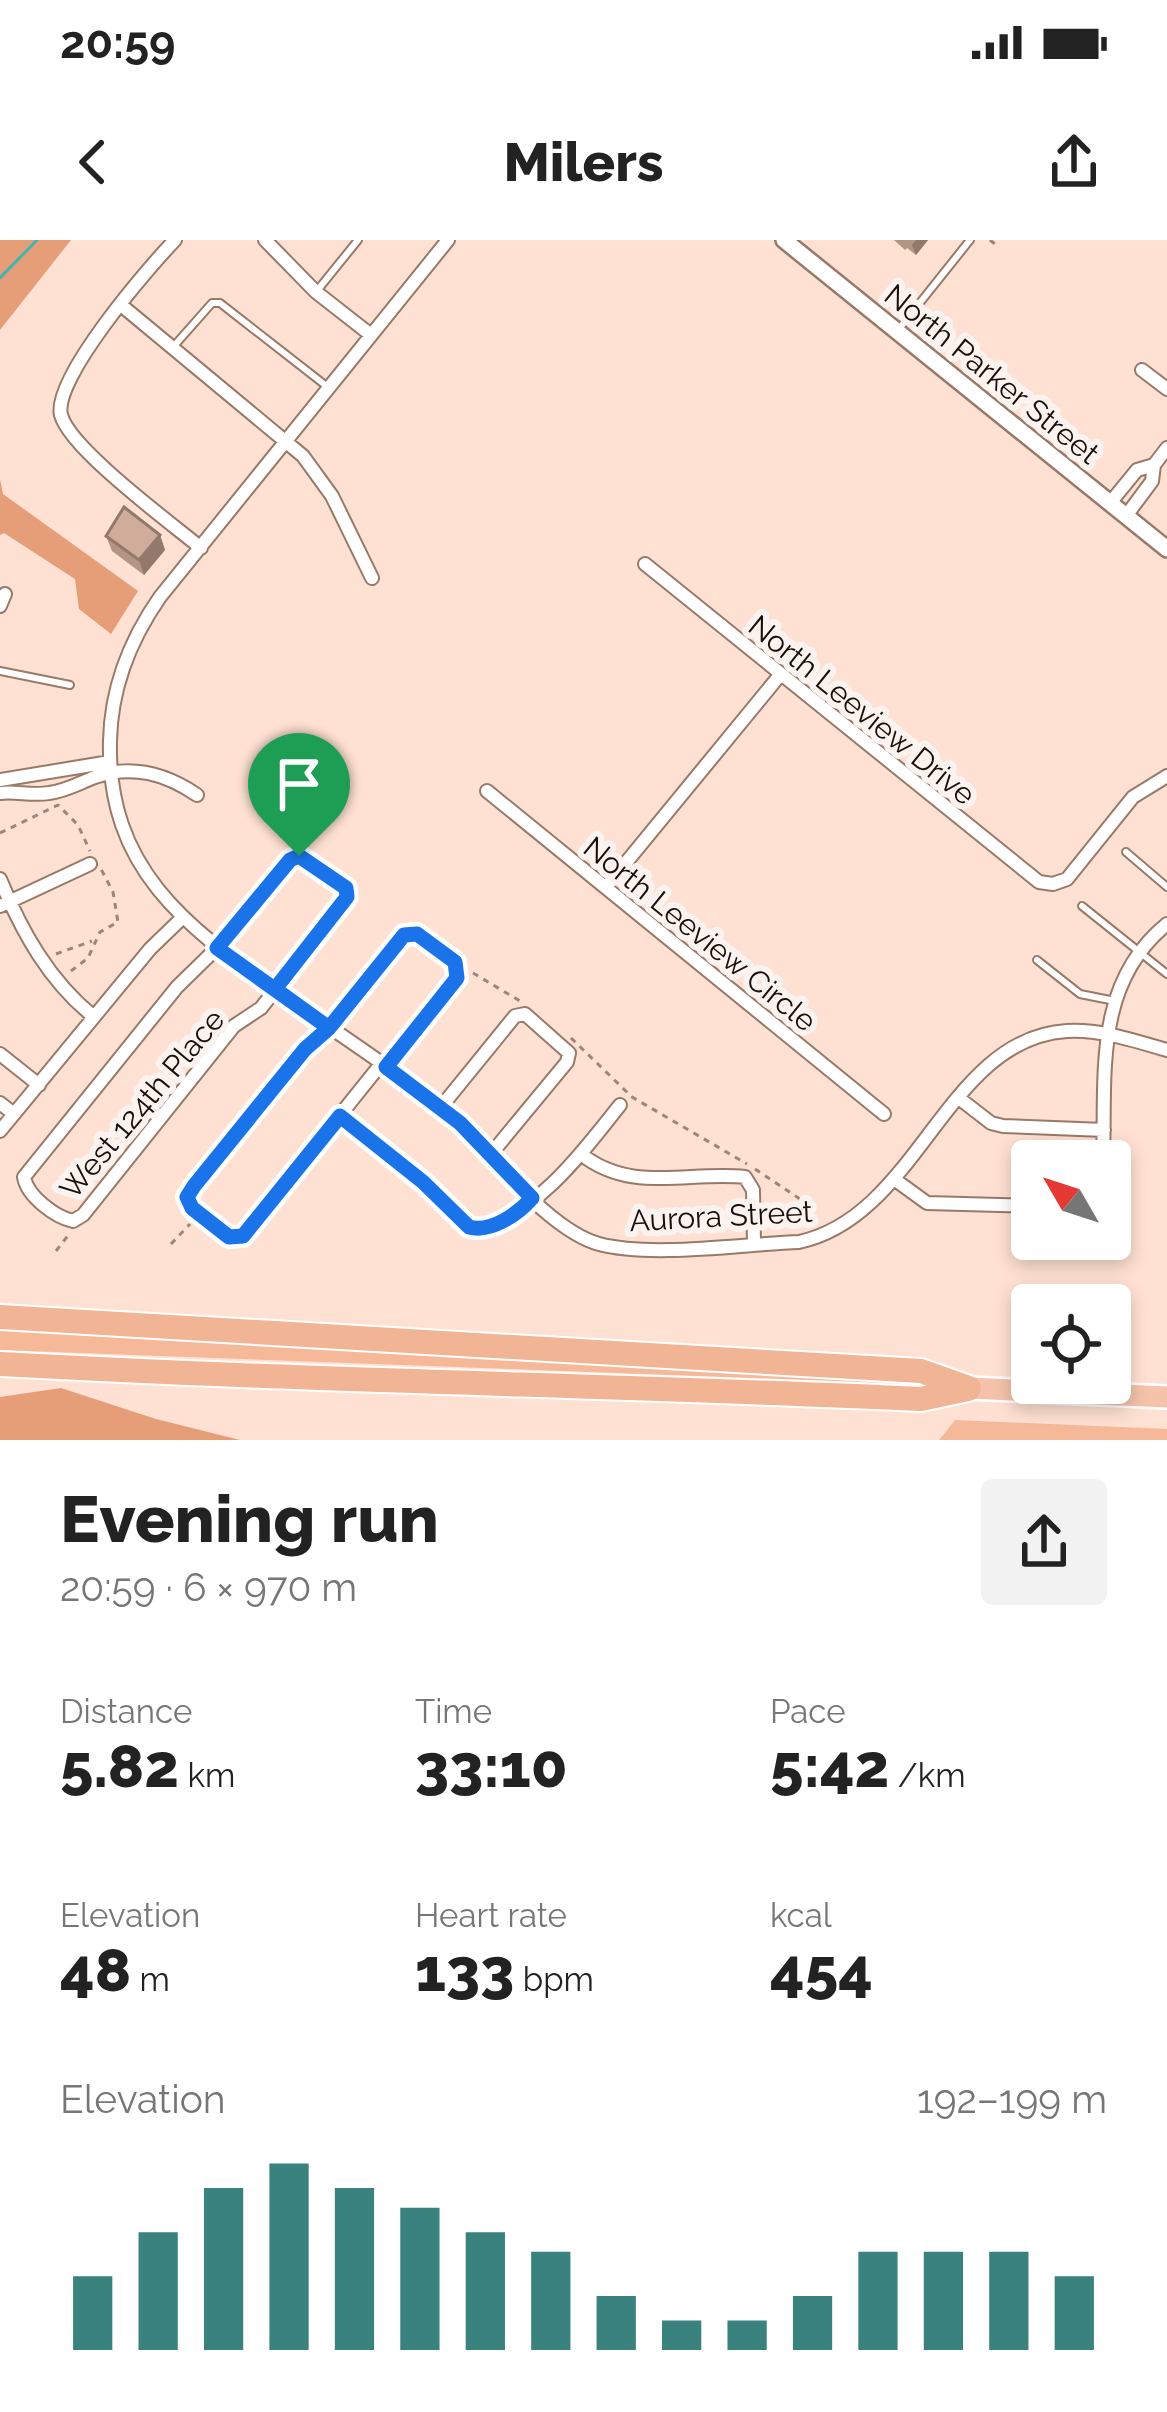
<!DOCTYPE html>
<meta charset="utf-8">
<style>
body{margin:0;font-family:Raleway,sans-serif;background:#f2f2f2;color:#222;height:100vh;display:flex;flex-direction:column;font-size:45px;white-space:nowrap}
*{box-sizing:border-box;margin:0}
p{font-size:39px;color:#767676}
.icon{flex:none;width:66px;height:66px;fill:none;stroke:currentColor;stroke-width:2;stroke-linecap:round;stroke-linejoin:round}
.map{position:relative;height:1200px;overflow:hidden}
.side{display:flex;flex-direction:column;background:#fff;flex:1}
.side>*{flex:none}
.needle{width:78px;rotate:309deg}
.buttons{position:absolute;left:1011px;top:900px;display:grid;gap:24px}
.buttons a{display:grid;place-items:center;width:120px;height:120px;border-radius:12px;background:#fff;box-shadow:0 6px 18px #0003;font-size:60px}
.pin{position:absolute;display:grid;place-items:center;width:102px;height:102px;color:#fff;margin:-123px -51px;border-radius:50% 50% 50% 0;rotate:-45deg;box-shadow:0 0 12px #0007}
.pin .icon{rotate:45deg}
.round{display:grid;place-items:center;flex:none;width:126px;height:126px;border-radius:12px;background:#f2f2f2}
.summary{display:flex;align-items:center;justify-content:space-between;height:204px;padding:0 60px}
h1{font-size:66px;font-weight:800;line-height:90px}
.stats{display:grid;grid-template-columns:repeat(3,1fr);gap:18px;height:204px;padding:12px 60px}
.stats div{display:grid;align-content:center}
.stats b{font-size:60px;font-weight:800}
.stats small{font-size:33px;font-weight:400}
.stats p{font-size:33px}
.chart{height:336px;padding:24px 60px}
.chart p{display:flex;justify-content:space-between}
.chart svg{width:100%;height:216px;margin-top:12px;stroke:#3a827e;stroke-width:6}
.status{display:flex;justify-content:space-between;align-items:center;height:84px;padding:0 60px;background:#fff;direction:ltr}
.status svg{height:33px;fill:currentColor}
header{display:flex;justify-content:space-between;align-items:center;height:156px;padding:0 60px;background:#fff;font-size:54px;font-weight:800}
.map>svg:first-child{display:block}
</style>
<div class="status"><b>20:59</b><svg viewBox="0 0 49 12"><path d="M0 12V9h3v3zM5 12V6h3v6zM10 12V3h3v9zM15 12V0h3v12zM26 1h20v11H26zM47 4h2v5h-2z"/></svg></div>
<header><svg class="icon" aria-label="back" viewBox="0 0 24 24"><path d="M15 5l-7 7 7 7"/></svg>Milers<svg class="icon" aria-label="share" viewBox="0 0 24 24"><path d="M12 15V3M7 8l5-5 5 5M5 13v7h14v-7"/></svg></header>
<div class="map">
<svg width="1167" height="1200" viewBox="0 0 1167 1200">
<rect width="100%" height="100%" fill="#fee1d2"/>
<path fill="#f5b99a" d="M0,1088L914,1144L0,1110Z
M955,1180L1167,1189V1200H939Z"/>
<path fill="#e69e79" d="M0,0H71L0,90Z
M0,239L3,254L138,351L111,394L79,369L75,339L4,293L0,295Z
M61,1148L156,1179L240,1200H0V1157Z"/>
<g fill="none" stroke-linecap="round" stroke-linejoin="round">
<path stroke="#44b3ae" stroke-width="3" d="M0,38L37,0"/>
<g stroke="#997968" stroke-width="10">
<path id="service" d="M316,52L358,0
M899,89L970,0
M174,106L212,63H220L329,148
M0,431L70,445
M1126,612L1167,647
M1082,666L1167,734
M1037,720L1080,754L1115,761"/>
</g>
<g stroke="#997968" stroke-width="16">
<path id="minor" d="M175,0C149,27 52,139 61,175C70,209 171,283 201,308
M265,0L316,52L371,95
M448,0L160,357C130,400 111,448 110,501C107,628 185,686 279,752C328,787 380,820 428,857C478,896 543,989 599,1004C652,1018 743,1004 799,1002C919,976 946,798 1067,791C1101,789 1135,801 1167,810
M121,65L303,216L332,256L372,338
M1142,130L1167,149
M1110,263L1137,230L1154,225
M1126,276L1152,241L1154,225L1167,208
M645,324L1039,642L1053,644L1067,639L1133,557L1167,536
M0,366L5,354
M0,540L110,522
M487,551L884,874
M0,553C16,551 33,556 49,553C66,551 79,543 95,537C133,524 166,534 197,555
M296,616L308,619L346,648L345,661L261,768L234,786L83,975L73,981C55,977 27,956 24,937L177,747L222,703Z
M0,639C22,692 49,741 94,777
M606,647L780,435
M0,666L90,624
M0,814L39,845
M381,824L243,996L229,997L190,966L187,957L194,946L400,699L417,694L455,722L459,734L385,827
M960,859L991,883L1003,886L1104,890
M0,863L14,874
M441,867L515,776L525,774L569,813L567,822L491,914
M340,876L423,942L461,981L479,990C542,968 580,915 620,865
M0,891L150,709L181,679
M581,914C631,954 688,931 745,937L753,950L754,1004
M1103,921C1106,835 1093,744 1167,684
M894,939L927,963L1032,966"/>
</g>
<g stroke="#997968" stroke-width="20">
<path id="tertiary" d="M784,0L1167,309"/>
</g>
<g stroke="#fff" stroke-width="26">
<path id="trunk" d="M969,1148L1167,1157"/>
</g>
<g stroke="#fff" stroke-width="28">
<path id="motorway" d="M0,1077L921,1131L969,1148
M0,1124C306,1141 614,1145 921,1159L968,1149"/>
</g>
<path stroke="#9c867b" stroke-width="3" stroke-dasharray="6 6" stroke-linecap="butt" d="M990,0L995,4
M0,593L58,565L78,585L90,611
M56,714L92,701
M71,731L88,718L100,692L118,682L113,652L101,629
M473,733L520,761
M571,798L632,857L747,924
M755,929L800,959L812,981
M171,1004L190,984
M56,1011L70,993"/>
<use href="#service" stroke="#fff" stroke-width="6"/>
<use href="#minor" stroke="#fff" stroke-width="12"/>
<use href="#tertiary" stroke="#fff" stroke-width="15"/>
<use href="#trunk" stroke="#f4c3aa" stroke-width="21"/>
<use href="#motorway" stroke="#f1b494" stroke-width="24"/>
</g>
<path fill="#b39585" d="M894,0H928L916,15L907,8L905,10Z
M160,295L165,310L144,335L112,311L106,296Z"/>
<path fill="#92796c" d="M916,0H928L916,15L912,5Z
M160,295L165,310L144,335L139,320Z"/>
<path fill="#d0ad9b" stroke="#92796c" stroke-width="3" d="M124,267L160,295L139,320L106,296Z"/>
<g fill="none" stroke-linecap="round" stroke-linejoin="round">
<g stroke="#fff" stroke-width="24">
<path id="route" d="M299,616L346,648L347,657L275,749L329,788L305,809L194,946L187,957L192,968L229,997L243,996L340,876L423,942L469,987C491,993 518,974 532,958L460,883L386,827L457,738L455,722L417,694L404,695L329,788L217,708L290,620L299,616"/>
</g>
<use href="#route" stroke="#1a73e8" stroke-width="15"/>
</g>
<g text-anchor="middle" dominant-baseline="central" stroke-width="12" stroke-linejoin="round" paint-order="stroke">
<g font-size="30" fill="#1a0e08" stroke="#fbf3f0">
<text transform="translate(992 134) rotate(39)">North Parker Street</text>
<text transform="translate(862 470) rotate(39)">North Leeview Drive</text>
<text transform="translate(700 694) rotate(39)">North Leeview Circle</text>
<text transform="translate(142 864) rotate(-50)">West 124th Place</text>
<text transform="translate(721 976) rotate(-3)">Aurora Street</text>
</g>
</g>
</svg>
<div class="buttons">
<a><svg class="needle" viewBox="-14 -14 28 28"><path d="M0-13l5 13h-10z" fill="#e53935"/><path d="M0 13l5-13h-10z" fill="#767676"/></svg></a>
<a><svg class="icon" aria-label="locate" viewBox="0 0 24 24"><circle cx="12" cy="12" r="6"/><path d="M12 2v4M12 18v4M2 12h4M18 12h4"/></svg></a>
</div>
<div class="pin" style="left:299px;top:616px;background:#1e9e55"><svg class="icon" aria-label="arrive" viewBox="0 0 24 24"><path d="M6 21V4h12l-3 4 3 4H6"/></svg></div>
</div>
<section class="side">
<div class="summary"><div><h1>Evening run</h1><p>20:59 · 6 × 970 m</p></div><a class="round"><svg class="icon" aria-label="share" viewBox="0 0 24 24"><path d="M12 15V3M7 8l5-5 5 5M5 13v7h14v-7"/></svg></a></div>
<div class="stats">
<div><p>Distance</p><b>5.82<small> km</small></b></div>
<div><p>Time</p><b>33:10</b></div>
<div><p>Pace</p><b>5:42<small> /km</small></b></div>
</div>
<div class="stats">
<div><p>Elevation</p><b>48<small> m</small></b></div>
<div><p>Heart rate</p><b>133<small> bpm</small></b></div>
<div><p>kcal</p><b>454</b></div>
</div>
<div class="chart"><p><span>Elevation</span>192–199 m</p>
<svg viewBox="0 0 160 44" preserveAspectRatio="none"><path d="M5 44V29M15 44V20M25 44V11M35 44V6M45 44V11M55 44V15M65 44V20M75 44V24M85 44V33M95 44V38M105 44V38M115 44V33M125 44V24M135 44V24M145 44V24M155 44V29"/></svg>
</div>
</section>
